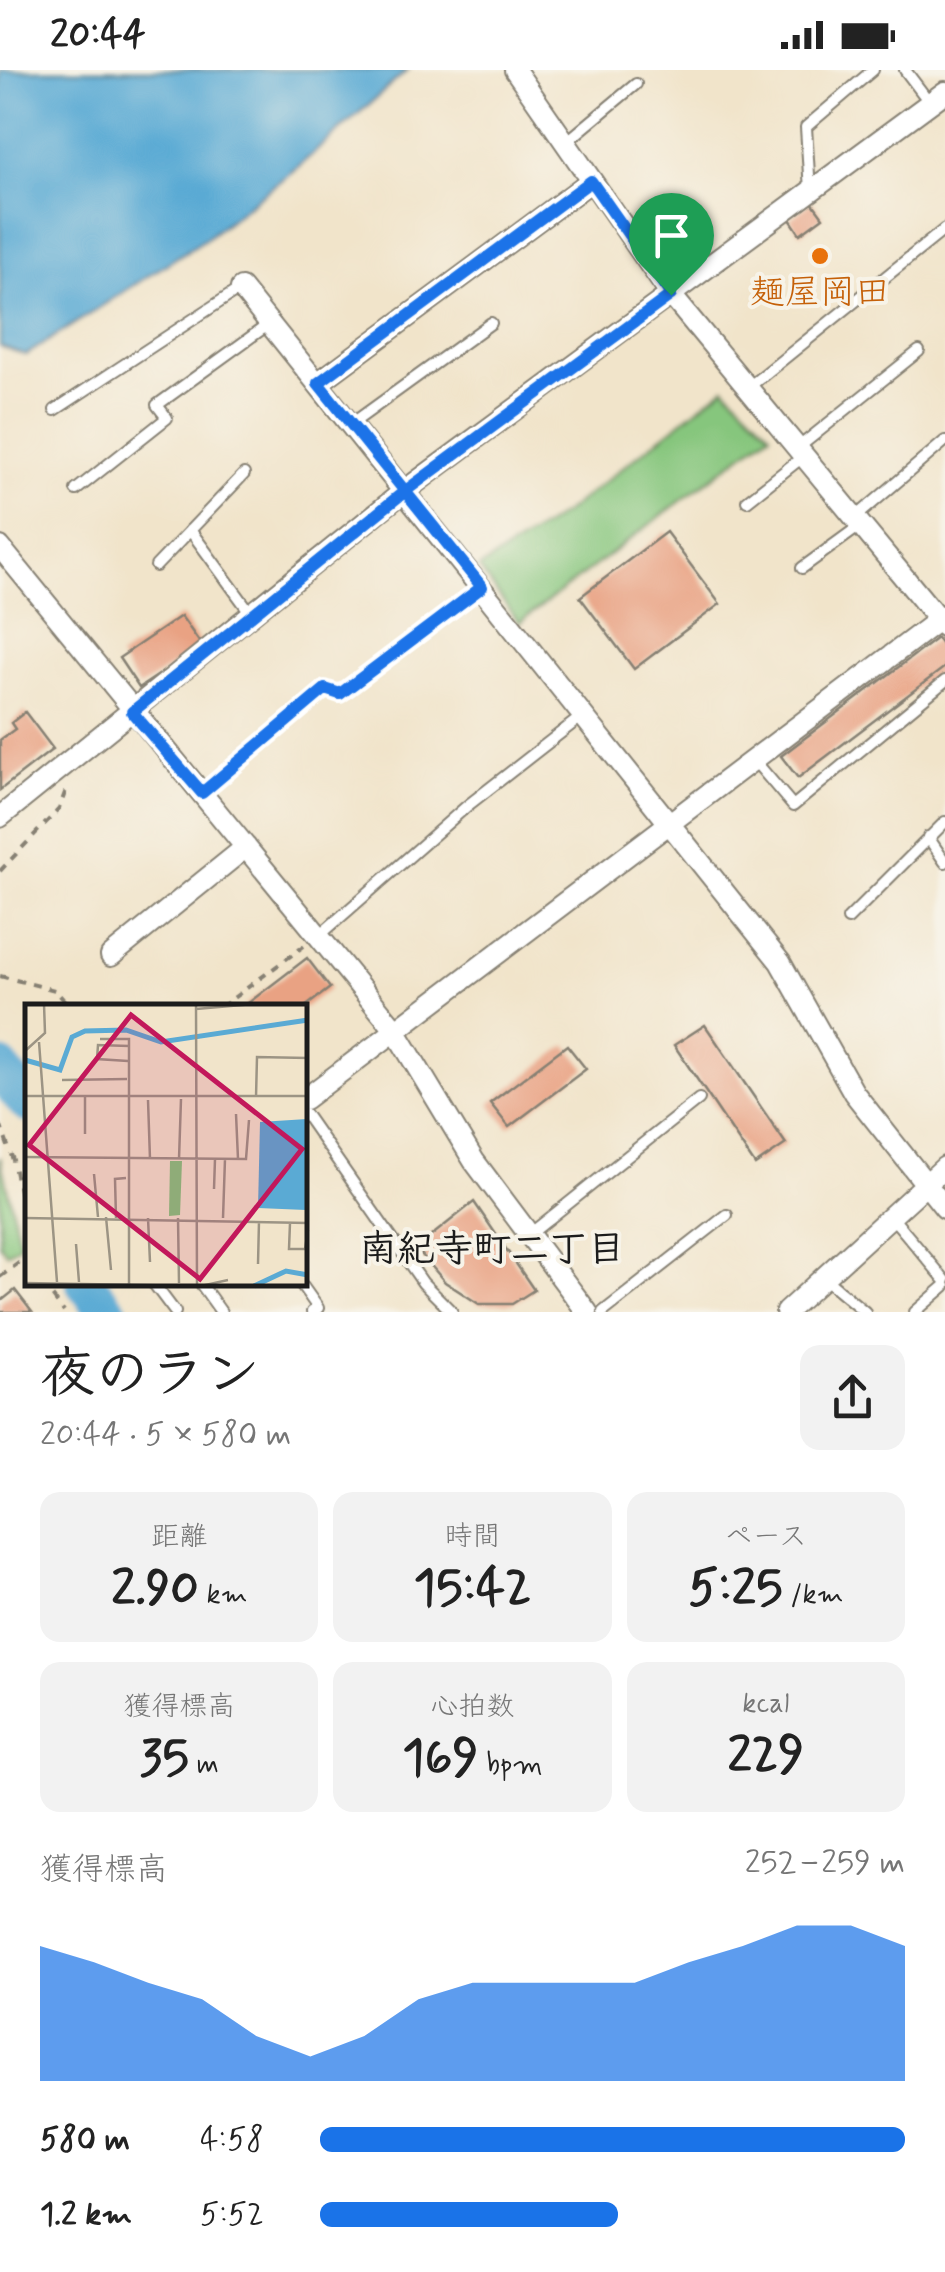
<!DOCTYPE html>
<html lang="ja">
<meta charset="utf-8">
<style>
body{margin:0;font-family:Mynerve,"Klee One",sans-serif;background:#f2f2f2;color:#222;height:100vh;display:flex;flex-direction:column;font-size:38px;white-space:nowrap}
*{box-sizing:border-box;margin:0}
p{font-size:32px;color:#767676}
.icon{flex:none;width:55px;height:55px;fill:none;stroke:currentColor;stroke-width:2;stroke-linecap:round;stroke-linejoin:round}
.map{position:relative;height:1242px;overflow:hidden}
.details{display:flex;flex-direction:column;background:#fff;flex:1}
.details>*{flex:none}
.pin{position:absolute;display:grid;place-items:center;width:85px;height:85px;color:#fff;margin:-102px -42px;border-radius:50% 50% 50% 0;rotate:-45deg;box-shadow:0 0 10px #0007}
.pin .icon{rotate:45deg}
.round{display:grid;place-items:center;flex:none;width:105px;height:105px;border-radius:20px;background:#f2f2f2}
.overview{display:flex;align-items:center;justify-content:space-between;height:170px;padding:0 40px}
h1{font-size:55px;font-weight:700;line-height:75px}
.figures{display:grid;grid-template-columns:repeat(3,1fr);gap:15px;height:170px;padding:10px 40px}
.figures div{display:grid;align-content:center;border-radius:20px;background:#f2f2f2;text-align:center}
.figures b{font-size:50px;font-weight:700}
.figures small{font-size:28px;font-weight:400}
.figures p{font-size:28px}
.chart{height:280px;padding:20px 40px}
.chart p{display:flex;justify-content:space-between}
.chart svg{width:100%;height:180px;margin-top:10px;fill:#1a73e8;opacity:.7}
ul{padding:0 40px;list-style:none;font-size:32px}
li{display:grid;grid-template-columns:160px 120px 1fr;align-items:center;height:75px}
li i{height:25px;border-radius:12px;background:#1a73e8}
.status{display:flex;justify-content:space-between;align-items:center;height:70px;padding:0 50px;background:#fff;direction:ltr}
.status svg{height:28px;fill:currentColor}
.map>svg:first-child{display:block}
</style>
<div class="status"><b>20:44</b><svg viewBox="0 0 49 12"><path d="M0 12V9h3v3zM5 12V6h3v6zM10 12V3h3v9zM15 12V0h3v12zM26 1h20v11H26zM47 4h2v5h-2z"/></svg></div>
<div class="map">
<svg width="945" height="1242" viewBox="0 0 945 1242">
<rect width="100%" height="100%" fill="#f7f3e8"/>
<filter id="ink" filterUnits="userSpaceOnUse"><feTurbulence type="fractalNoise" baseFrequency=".01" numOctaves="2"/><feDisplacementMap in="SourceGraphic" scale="20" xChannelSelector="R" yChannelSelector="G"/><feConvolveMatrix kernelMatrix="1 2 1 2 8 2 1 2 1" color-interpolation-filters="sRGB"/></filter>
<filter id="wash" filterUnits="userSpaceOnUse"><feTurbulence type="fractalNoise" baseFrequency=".0048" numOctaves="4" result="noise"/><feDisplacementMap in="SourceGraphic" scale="40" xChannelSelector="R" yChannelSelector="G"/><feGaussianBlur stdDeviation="2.25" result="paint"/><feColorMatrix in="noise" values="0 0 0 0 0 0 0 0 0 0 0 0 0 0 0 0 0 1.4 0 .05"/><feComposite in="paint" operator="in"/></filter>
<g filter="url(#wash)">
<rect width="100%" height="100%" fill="#f1e4ca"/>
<path fill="#86c67d" stroke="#51714c" stroke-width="2.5" d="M725,317L771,363L519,553L479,498L566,442Z
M0,1087L20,1174L7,1183L0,1174Z"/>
<path fill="#5aaad4" stroke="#3b6378" stroke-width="2.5" d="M0,0H408L300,95L205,169L26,285L0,276Z"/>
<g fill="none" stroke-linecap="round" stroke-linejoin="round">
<path stroke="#5aaad4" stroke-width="40" d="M0,999L28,1033
M86,1214L108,1242"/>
</g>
<g id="blocks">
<path fill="#e9a283" d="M812,132L823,147L800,164L790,149Z
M666,462L720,534L634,599L580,527Z
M181,546L202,576L139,618L119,588Z
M937,568L945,579V597L798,708L781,686Z
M25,642L53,679L0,720V670L15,659L11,653Z
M307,888L330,918L305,937H243Z
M705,955L786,1074L755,1095L674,975Z
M567,975L586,999L509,1057L490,1033Z
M474,1132L534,1220L512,1234H479L445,1212L416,1178Z
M15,1220L32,1242H0V1232Z"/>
</g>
</g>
<g filter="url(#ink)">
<use href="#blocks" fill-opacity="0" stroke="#868073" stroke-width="2.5"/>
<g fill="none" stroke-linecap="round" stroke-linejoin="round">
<g stroke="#868073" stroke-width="14">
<path id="lane" d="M905,0L930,33
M564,74L636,14
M810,121L806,57L873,0
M750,316L945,159
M55,340L241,218
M350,355L491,253
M799,377L919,281
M76,420L167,348L157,335L269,254
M747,431L805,385
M855,448L945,371
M190,460L250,542
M156,496L244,404
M802,498L861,455
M754,690L793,736L945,611
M202,723L325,619L340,624L481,518
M928,767L945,792
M848,849L945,752
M320,865L467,736L581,647
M305,1044L423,1213L452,1242
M891,1146L945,1210
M530,1164L699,1029
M823,1207L865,1242
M154,1214L175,1242
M201,1214L221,1242
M301,1214L318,1238L312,1242
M603,1242L727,1145
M915,1242L945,1216"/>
</g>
<g stroke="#868073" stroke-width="24">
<path id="street" d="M515,0L671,225L945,557
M241,218L780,892L854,1023L945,1138
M318,313L591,111
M0,477L393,957L474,1091L587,1242
M0,747L403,422L945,22
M111,886L246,777
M305,1029L945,545
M786,1242L945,1097"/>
</g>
<path stroke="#868073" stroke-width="4" stroke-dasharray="8 8" stroke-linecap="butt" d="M0,801L59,739L66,720
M0,906L55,920L70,937
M221,937L304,876
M0,1054L13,1090L28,1167
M0,1207L28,1186
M43,1214L64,1242"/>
<use href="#lane" stroke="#fff" stroke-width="10"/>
<use href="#street" stroke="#fff" stroke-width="20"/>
</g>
</g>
<g fill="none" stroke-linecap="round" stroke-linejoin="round" filter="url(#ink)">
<g stroke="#fff" stroke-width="20">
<path id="route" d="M671,225L404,422L132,642L202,723L325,619L340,624L482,517L318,313L591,111L671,225"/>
</g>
<use href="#route" stroke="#1a73e8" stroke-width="12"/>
</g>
<circle fill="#e8710a" stroke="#f7f3e8" stroke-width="4" cx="820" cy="186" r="10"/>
<g text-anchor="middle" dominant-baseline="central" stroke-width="8" stroke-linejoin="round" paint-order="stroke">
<g font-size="35" fill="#c56008" stroke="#f7f3e8">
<text x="820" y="223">麺屋岡田</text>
</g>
<g font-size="38" font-weight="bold" fill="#1c1c1c" stroke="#f7f3e8">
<text x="492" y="1180">南紀寺町二丁目</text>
</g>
</g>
<g transform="translate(25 934)">
<rect width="282" height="282" fill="#f1e4ca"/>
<path d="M145,157H157L155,211L144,212Z" fill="#86c67d"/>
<path d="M282,115L281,206L233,204L235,118Z" fill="#5aaad4"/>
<path fill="none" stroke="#5aaad4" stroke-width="5" d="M0,56L35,66L47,33L60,27L101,26L136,38L283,16M229,282L261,267L283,271"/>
<path fill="none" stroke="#9c9484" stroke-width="2.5" d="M171,0L172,280M171,5L229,0M75,35H104V282M14,38L32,278M0,47L20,29L19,0M103,57L72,55L73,41L104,42M37,76L102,75M0,92H283M60,92V130M231,93L232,53L283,54M123,96L125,155M211,110L213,155M0,153L221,155L224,116M154,155L156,95M69,170L73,213M189,185L190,155M81,213L86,266M0,214L283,219M91,214L90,175L101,174M123,214L125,258M153,214L154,279M198,214L200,155M265,219L264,245H280L283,226M51,240L54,278M233,260L234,217M0,279L176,282L203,276"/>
<path fill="#c2185b" fill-opacity="0.15" stroke="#c2185b" stroke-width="5" d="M106,11L277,145L175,275L4,141Z"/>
<rect width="282" height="282" fill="none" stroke="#1c1c1c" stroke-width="5"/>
</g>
</svg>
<div class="pin" style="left:671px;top:225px;background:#1e9e55"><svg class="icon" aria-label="arrive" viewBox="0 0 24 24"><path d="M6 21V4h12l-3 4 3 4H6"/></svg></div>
</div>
<section class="details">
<div class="overview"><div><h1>夜のラン</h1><p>20:44 · 5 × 580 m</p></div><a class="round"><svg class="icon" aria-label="share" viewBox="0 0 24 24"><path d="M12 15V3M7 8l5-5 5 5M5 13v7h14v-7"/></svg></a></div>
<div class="figures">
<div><p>距離</p><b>2.90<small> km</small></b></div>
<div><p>時間</p><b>15:42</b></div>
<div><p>ペース</p><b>5:25<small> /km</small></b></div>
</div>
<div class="figures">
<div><p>獲得標高</p><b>35<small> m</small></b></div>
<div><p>心拍数</p><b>169<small> bpm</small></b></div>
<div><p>kcal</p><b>229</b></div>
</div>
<div class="chart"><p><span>獲得標高</span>252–259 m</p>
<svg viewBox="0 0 160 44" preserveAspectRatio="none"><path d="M0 44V11L10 15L20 20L30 24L40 33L50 38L60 33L70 24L80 20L90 20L100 20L110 20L120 15L130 11L140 6L150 6L160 11V44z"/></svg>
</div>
<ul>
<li><b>580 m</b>4:58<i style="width:100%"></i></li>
<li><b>1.2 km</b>5:52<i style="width:51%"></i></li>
</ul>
</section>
